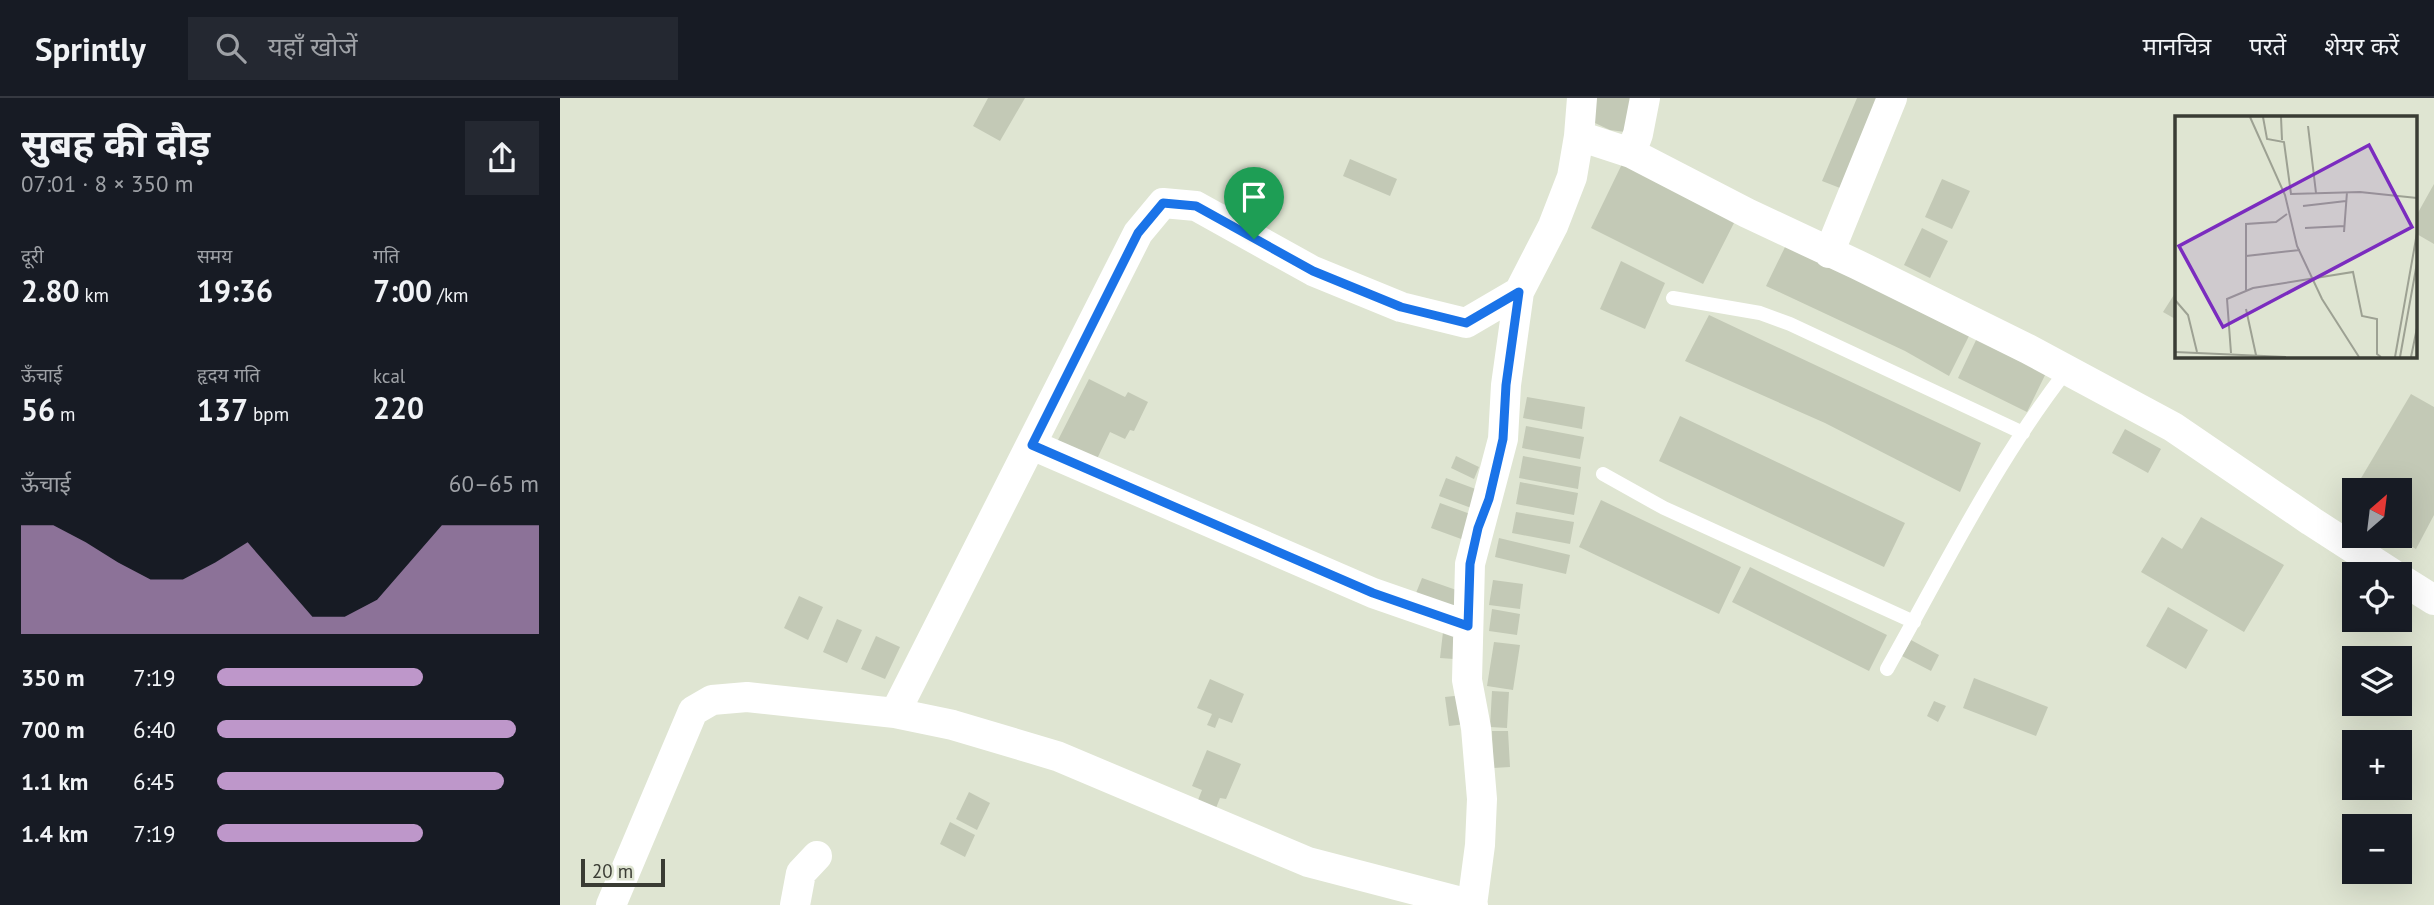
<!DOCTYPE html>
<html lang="hi">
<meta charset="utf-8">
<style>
body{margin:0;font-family:"PT Sans","Noto Sans Devanagari",sans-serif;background:#242831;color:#f1f3f6;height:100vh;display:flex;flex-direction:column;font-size:26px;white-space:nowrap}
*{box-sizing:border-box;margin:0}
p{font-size:23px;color:#9ea1a6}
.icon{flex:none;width:38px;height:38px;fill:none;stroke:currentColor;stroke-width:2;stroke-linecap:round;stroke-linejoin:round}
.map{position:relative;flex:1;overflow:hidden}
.panel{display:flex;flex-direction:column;background:#171b24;width:560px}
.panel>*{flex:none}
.needle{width:46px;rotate:28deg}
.buttons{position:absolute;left:1782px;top:380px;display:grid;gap:14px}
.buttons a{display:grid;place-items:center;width:70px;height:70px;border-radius:0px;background:#171b24;box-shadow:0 7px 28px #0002;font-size:35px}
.scale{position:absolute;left:21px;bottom:18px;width:84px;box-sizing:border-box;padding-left:7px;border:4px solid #3a3c34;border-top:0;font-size:19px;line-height:24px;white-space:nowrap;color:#3a3c34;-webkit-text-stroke:5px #dfe5d2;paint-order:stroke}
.pin{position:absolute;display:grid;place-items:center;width:60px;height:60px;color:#fff;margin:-72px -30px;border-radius:50% 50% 50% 0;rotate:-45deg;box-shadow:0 0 7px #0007}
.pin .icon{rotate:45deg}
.round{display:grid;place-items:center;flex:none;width:74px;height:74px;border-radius:0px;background:#242831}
.summary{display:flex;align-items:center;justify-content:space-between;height:119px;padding:0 21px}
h1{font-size:38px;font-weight:700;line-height:52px}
.figures{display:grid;grid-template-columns:repeat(3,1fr);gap:10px;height:119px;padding:7px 21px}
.figures div{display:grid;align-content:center}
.figures b{font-size:30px;font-weight:700}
.figures small{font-size:19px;font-weight:400}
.figures p{font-size:19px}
.chart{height:196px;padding:14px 21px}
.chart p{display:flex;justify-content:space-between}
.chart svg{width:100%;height:126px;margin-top:7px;fill:#be97ca;opacity:.7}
ul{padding:0 21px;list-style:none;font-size:23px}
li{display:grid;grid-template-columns:112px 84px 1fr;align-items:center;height:52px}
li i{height:18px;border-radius:9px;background:#be97ca}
header{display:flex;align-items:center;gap:42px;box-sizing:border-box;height:98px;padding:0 35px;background:#171b24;border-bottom:2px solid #363941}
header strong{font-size:33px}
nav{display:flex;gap:38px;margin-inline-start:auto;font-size:24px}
.search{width:490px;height:63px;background:#242831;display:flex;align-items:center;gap:18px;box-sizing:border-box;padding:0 24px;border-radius:0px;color:#9ea1a6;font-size:26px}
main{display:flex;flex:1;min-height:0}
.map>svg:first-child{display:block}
</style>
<header>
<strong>Sprintly</strong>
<div class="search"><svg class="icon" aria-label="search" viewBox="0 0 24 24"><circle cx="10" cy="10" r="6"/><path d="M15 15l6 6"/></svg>यहाँ खोजें</div>
<nav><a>मानचित्र</a><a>परतें</a><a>शेयर करें</a></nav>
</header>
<main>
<section class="panel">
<div class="summary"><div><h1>सुबह की दौड़</h1><p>07:01 · 8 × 350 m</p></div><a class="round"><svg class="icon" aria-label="share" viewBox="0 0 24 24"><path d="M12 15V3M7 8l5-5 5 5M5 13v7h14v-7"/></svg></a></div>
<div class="figures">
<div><p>दूरी</p><b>2.80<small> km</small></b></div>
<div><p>समय</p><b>19:36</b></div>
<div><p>गति</p><b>7:00<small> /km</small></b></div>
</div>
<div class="figures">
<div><p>ऊँचाई</p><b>56<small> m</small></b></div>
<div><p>हृदय गति</p><b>137<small> bpm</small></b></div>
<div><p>kcal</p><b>220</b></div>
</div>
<div class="chart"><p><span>ऊँचाई</span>60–65 m</p>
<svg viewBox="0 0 160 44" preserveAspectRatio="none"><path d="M0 44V6L10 6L20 12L30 19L40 25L50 25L60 19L70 12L80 25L90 38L100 38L110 32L120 19L130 6L140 6L150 6L160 6V44z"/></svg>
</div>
<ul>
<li><b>350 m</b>7:19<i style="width:64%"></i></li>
<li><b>700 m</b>6:40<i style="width:93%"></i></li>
<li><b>1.1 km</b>6:45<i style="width:89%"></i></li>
<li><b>1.4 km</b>7:19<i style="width:64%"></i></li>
</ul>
</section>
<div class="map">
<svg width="1874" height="807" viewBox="0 0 1874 807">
<rect width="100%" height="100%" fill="#dfe5d2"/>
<path fill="#c3c9b6" d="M428,0H465L440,43L413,28Z
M1035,0H1079L1065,34L1050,32L1035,25Z
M1297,0H1318L1280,90L1262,83Z
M790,61L837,81L830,98L783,78Z
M1062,66L1175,123L1143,186L1031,130Z
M1382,81L1410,93L1392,131L1365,119Z
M1874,86V146L1855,135V120Z
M1362,130L1388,143L1370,180L1344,167Z
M1227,145L1410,236L1389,278L1345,253L1206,188Z
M1061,163L1105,185L1085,231L1040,211Z
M1617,192V222L1603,214Z
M1149,217L1421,345L1400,394L1265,325L1125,263Z
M1418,238L1488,271L1467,314L1398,280Z
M529,281L565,299L568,294L588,304L574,333L570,332L565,341L550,334L536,363L497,344Z
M1851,296L1874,309V417L1856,451L1833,438H1839V392H1794Z
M967,299L1025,309L1022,331L963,320Z
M1120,318L1345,425L1324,469L1099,363Z
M966,328L1024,339L1020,361L962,350Z
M1565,331L1601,351L1588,375L1552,355Z
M896,358L919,369L914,381L891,370Z
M963,358L1021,369L1018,391L959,380Z
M886,380L921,393L914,411L879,398Z
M960,384L1018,395L1014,417L956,406Z
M1794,392V414L1784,408Z
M1041,402L1181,469L1159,516L1019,449Z
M880,405L913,417L904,442L871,430Z
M956,414L1014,424L1010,446L952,435Z
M1641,419L1724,467L1684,534L1581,474L1602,439L1622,451Z
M939,440L1010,457L1006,476L935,459Z
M1190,469L1327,537L1309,573L1172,504Z
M862,480L902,494L894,515L854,500Z
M933,482L963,486L960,511L929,507Z
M239,498L263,509L248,542L224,530Z
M1608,509L1648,532L1626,571L1586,548Z
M932,511L960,516L957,537L929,533Z
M277,521L302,532L287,565L263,554Z
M883,534L897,536L894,561L880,560Z
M316,538L340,549L325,581L301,571Z
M1351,542L1379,557L1371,573L1342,558Z
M934,544L960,547L953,592L927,588Z
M1414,580L1488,609L1476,638L1403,610Z
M650,581L684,596L672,625L659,620L655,630L647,627L652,616L637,610Z
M932,593L949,594L947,630L930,629Z
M903,597L906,626L889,628L885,599Z
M1374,603L1386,608L1378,624L1367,618Z
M932,633H948L950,669L933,670Z
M647,652L681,666L666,701L660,700L654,715L636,707L642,692L632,688Z
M409,694L430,705L417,732L396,721Z
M390,724L415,737L405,759L380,746Z"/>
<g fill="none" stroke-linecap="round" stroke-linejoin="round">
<path stroke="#fff" stroke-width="14" d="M1113,200L1200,215L1230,226L1463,335
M1043,376L1104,410L1354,524
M1327,571C1384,470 1436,363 1507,272"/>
<path stroke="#fff" stroke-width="30" d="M1085,0L1078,36L1071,55L1187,115L1298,167L1468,251L1613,329L1751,423L1833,476
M1019,38L1071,55
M1269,155L1332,0
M472,347L813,495L908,528
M1839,480L1874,502
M335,615L578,135L603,105L636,108L753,173L841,209L906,225L959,194
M51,807L133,613L152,602L187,599L335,615L393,627L497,658L748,764L913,807
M235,807L241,775L257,758
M912,807L920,747L922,701L916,630L907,582L910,466L943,341L946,287L959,194L993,128L1012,79L1019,38L1022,0"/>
</g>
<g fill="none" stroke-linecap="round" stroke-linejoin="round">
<g stroke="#fff" stroke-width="14">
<path id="route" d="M603,105L636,108L753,173L841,209L906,225L959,194L946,287L943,341L929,401L918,430L910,466L908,528L813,495L472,347L578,135Z"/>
</g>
<use href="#route" stroke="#1a73e8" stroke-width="9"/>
</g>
<g transform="translate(1615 18)">
<rect width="242" height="242" fill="#dfe5d2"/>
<path fill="none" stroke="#9da193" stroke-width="2" d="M75,1L110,79L122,130L147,183L184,241M88,1L92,23L109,26L116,78L185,76L242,82M106,1L107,24M133,10L141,77M128,90L171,85M130,112L170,110M169,116L172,76M71,140L125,134M71,174V108L101,106L112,98M0,184L13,199L22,236M71,193L81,239M0,236L111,241M56,237L52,183L78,172L178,156L187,200L202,203V238L206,241M220,241L242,117M225,241L242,147M236,241L242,212"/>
<path fill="#7b2cbf" fill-opacity="0.15" stroke="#7b2cbf" stroke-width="3.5" d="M194,29L237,111L48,211L4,130Z"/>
<rect width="242" height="242" fill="none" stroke="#3a3c34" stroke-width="3.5"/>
</g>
</svg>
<div class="buttons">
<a><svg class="needle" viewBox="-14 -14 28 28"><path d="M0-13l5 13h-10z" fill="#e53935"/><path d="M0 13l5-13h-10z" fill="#9ea1a6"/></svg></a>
<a><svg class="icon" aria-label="locate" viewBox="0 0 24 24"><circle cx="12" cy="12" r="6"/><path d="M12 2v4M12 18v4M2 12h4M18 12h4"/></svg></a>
<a><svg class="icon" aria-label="layers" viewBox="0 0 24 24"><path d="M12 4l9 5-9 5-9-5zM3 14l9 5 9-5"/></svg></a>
<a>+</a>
<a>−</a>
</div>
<div class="scale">20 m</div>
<div class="pin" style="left:694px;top:141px;background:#1e9e55"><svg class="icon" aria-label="arrive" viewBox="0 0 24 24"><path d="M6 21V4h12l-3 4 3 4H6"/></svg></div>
</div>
</main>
